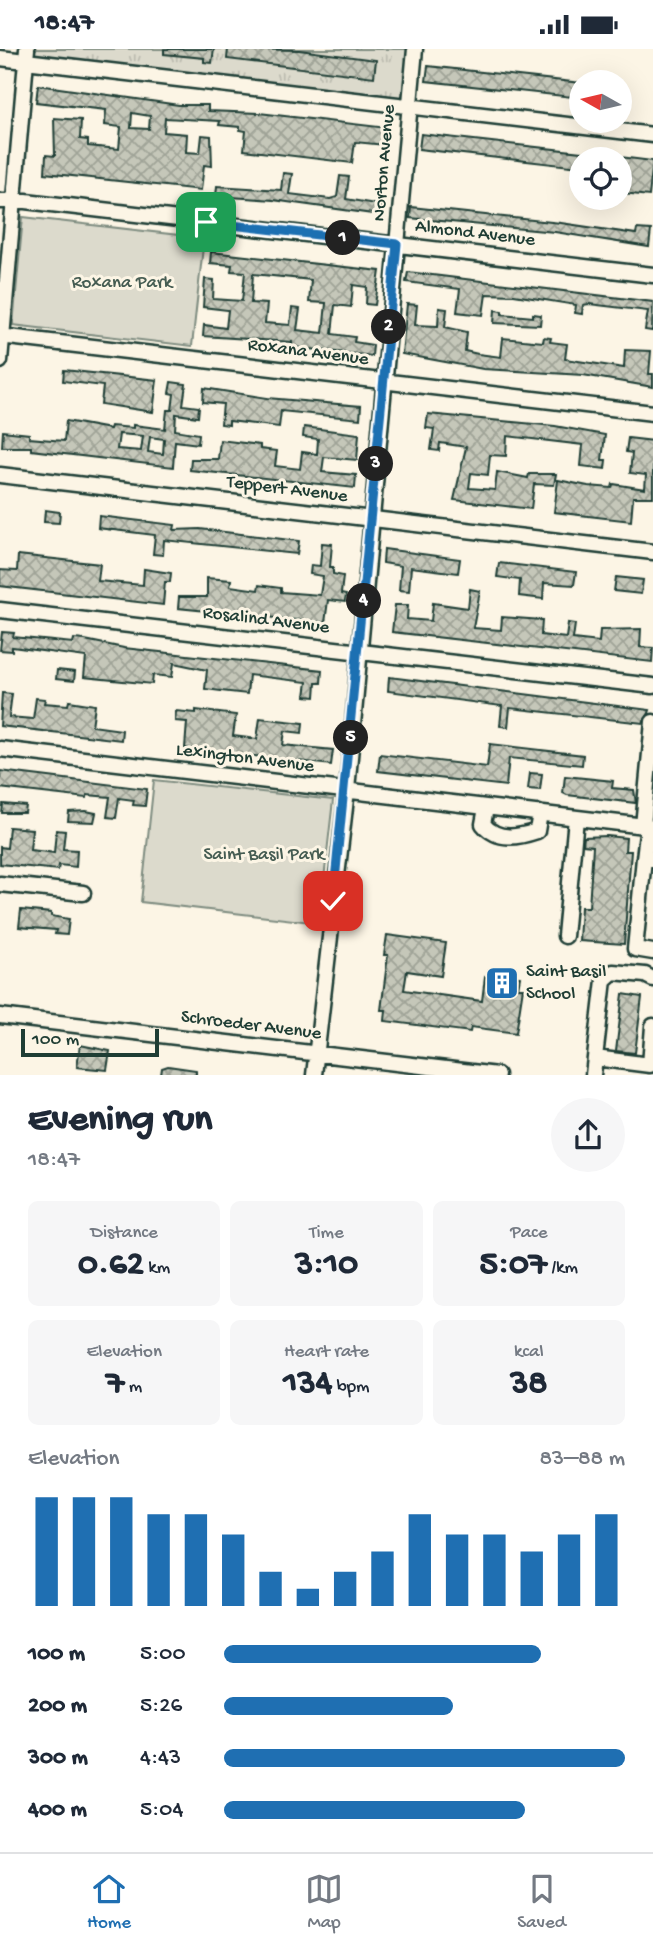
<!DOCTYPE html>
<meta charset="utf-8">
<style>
body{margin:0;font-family:"Gochi Hand",sans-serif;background:#f6f6f7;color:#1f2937;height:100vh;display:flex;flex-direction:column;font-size:26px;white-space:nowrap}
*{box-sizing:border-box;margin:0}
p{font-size:23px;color:#747a83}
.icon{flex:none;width:38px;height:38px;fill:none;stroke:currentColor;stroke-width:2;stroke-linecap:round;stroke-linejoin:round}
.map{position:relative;height:1026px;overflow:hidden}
.panel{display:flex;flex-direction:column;background:#fff;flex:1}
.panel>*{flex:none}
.needle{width:46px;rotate:278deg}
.controls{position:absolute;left:569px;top:21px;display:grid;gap:14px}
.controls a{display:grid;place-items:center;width:63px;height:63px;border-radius:50%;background:#fff;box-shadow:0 7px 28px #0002;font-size:35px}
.scale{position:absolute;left:21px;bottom:18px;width:138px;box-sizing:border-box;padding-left:7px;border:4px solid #1f3d34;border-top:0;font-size:19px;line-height:24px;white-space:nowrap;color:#1f3d34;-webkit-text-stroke:5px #fcf5e5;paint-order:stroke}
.pin{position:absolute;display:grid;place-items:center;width:60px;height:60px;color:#fff;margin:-30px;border-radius:14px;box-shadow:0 4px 10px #0006}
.km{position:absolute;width:35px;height:35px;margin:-18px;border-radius:50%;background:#222;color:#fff;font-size:19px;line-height:35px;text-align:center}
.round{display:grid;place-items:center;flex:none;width:74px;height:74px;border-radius:37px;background:#f6f6f7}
.overview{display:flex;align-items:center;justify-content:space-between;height:119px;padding:0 28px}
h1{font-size:38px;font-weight:800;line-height:52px}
.figures{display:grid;grid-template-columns:repeat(3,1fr);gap:10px;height:119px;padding:7px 28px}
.figures div{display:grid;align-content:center;border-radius:10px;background:#f6f6f7;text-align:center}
.figures b{font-size:35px;font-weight:800}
.figures small{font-size:19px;font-weight:400}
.figures p{font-size:19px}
.chart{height:196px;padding:14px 28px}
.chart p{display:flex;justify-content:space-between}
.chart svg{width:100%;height:126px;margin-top:7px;stroke:#1f6fb2;stroke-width:6}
ul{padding:0 28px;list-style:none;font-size:23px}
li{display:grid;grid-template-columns:112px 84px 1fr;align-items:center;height:52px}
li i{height:18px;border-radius:9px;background:#1f6fb2}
.status{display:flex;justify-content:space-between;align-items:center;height:49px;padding:0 35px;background:#fff;direction:ltr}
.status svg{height:19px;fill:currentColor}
.tab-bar{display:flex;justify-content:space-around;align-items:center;height:98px;border-top:2px solid #e0e1e3;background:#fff;font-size:19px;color:#747a83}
.tab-bar a{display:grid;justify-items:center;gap:4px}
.tab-bar .active{color:#1f6fb2}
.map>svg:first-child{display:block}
</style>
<div class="status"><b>18:47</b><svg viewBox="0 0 49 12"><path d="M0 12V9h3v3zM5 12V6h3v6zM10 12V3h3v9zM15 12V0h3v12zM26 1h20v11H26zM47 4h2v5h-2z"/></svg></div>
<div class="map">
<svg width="653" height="1026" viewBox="0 0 653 1026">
<defs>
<pattern id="grass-tufts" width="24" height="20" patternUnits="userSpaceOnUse" patternTransform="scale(1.75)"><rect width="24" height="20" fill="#dcdacc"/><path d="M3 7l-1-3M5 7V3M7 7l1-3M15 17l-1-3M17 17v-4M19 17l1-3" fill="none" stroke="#bcbcb0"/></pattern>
<pattern id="building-cross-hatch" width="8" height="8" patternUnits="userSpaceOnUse" patternTransform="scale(1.75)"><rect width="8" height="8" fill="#c5c7b9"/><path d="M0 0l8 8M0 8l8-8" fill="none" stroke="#9fa397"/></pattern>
</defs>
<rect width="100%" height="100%" fill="#fcf5e5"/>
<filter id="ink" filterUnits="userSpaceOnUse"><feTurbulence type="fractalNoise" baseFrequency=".0143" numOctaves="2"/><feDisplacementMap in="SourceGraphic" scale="14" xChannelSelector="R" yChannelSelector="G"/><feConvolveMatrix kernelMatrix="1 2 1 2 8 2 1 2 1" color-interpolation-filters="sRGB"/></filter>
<g filter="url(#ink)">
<path fill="url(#grass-tufts)" stroke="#7e8c80" stroke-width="2" d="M33,0H408L402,49L37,7L34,5Z"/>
<path fill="#dcdacc" stroke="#7e8c80" stroke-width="2" d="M23,168L204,189L192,297L13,276Z
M154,731L333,751L319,874L141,853Z"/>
<path fill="url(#building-cross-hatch)" stroke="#1f3d34" stroke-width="2" fill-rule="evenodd" d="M164,0H214L212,14L204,13V9L164,5Z
M228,0L299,1L376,11L374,28L227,10Z
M428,17L581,34V49L426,32Z
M38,36L179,56H208V62L259,64L388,79L385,96L355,93L352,114L244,101L246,82L240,81V78L219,76L220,72L165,69L164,83L187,85L186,103L200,104L202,86L211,87L212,117L204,116L201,141L45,124L46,106L55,107L54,69L81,71L80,90L88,91V97L119,100L121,78L105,76L106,61L36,53ZM132,64L150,67L149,80L131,79Z
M421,85L581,103L579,118L419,100Z
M620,108L653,112L649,147L623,144L625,124L620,123Z
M283,124L292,125L289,145L330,150L337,148L340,127L349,128L346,150L381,156L380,166L273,151L216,147L217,137L281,141Z
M411,158L561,174L636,185L637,180L651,181L649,198L555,183L410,169Z
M211,203L380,222L375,256L366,255L367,238L353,236L351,258L335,256L332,285L355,288L354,293L373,296L372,307L292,298V293L203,287L204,276L226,279L228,261L203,258L205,230L214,231L213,250L242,252L245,223L231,222L232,216L210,214ZM253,225L311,231L309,253L326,254L323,284L297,281L300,260L292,259L290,276L265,274L267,255L251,254Z
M408,223L653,253L652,282L645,281L648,262L589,255L583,256L582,265L575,264L576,256L514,246L486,245L483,266L457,263L460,240L406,233Z
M407,255L417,256L415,276L438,277L439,259L447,260L445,278L467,283L465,302L478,305L501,308L503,289L543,293L544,288L551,289L550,293L567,295L565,310L624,319L625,301L651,302L649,325H653V338L583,326L483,320L402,305Z
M495,261L502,262V265L533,268V265L541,266L540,276L494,274Z
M64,321L157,331L153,363L101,355L103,337L63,332Z
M171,333L186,335L183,356L199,358L198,368L176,365L175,381L199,385L198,395L175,392L173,418L31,401V398H2L3,382L29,385V389L64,392L66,372L110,380L111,377L133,379V376L165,380L167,361H172L174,345L169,344ZM119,385L143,387L141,402L117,400ZM150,388L164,390L163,405L148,403Z
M204,339L267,349L361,357L360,370L281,362L279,378L229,372V376L221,375L223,355L203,353Z
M428,365L555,377L605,386L602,411H606L605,420L581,417L583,396L507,387L506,407L490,406L488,426L471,424L469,439L495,441L497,423L528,429L529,425H556L554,436L534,435L531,460L454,451L466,398L440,394L439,402L431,401L434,380L426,379Z
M304,378L359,385L357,411L324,408L322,423L356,426L355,439L190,421L191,410H218L220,391L260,396V400L277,402L275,417L300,420L302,403L317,405L318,390L303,388Z
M628,389L653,392V448H633L631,472L554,463L558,431L588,437L612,439L613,435L645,440L646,426L630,424L632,404L626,403Z
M45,461L60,463L59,474L44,473Z
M99,467L175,476L174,481L200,480L299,492L297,505L164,491L163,506L153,505L155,486L98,479Z
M322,494L332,495L330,518H333V525L343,527L341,545L346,546L345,553L328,551L325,574L178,559L179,548H207V529L231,531L230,537L258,541L259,536L281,539V543L320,546L323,527L310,525L311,516L320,517Z
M384,500L460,510L458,524L411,518L409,542L399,541L401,517L383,514Z
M18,506L100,515L98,532L143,536L144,520L171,524L170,533H165L163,556L0,537V521L17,522Z
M499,514L576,523L574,536L544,534L543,550L519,547L520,531L497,528Z
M616,528L643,531L641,545L614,542Z
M470,540L480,542L473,579L501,581L502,568L542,571L541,586L566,589L568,574L575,575L573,590L599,593L600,581L641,580L640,598L653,599L652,613L392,583L395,556H408L407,570L431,572L433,554L468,559Z
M2,583L14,584L13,588L73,594L74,590L85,591L124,599L322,621L321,634H316L315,648L305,647L307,633L249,626L247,645L221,642L205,640L207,621L174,614L172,628L153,626L152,635L84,628L86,608L12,598V602L0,601Z
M57,621L75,623L74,632L56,630Z
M389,628L650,661L649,664L643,674L510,659L508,678L500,677L502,657L388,642Z
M2,644L12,645L9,668L33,670L36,649L45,650L44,654L68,656L69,652L95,656L92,677L122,681L121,691L0,677Z
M196,661L236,666L233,687L257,690L260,669L303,674L302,684L285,682L283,696L333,701L331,716L185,699L187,673L175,672L176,662L196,664Z
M490,695L583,706L582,716L509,709L506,737L378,722L380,705L487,718Z
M0,722L147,740L145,757L133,756L134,751L119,749L116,769L107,768L110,748L87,746L86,749L0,739Z
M530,724L542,725L540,741L528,740Z
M565,727L613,732L612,739L634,741L636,754L567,746L563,744Z
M3,755L26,757L25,764H2Z
M86,762L96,764L94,773L68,772L69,763Z
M9,778L32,780L30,801L48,803L54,804L56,781L65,782L63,800L77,801L76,818L59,816L58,821L0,815V798L7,799Z
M607,787L626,789L625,802H631L624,895L579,892L581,858H589L593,797L583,796L584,788Z
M21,861L51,864V867L69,870L67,886L55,885L56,881L19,878Z
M387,886L446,894L441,927L407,922L404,941L482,952L485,928L492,929L493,924L520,928L518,939H523L516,984L471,978L470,983L385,972L386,961H381L388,906H384Z
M623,945L642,948L635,1004L616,1002Z
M80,996L110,1002L107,1021L77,1018Z
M168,1017L196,1021V1026H161L162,1019Z"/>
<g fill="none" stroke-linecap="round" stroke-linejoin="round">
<g stroke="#1f3d34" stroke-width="19">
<path id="minor" d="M0,9L653,86
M0,152H26L653,226
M0,287L653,364
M0,312L27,0
M0,426L653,503
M0,561L653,637
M0,700L653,778
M486,759L483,775C498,793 519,788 537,782L540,764
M643,777L653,673
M644,809L648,777
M653,810L644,809L635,900L653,903
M0,835L83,844
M565,887L576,769
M0,967L497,1026
M595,1009L650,1016L653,977
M314,1026L347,741L415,0
M593,1026L604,931L613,923L645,926L653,930"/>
</g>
<use href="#minor" stroke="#fcf5e5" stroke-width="14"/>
</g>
</g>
<g fill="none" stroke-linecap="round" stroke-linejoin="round" filter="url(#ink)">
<g stroke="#fff" stroke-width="14">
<path id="route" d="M206,173L397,195L333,852"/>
</g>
<use href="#route" stroke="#1f6fb2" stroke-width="9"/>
</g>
<defs>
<g id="building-square" transform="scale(1.75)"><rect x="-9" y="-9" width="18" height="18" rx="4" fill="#1f6fb2" stroke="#fcf5e5"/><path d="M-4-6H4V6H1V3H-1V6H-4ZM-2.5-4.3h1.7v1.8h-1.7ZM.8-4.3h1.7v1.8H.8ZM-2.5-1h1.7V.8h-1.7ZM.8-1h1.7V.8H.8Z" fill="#fff"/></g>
</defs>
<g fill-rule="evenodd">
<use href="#building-square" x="502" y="934"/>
</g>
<g text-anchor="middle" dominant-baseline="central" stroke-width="6" stroke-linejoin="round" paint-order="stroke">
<g font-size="19" fill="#1f3d34" stroke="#fcf5e5">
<text transform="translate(385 114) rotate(-85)">Norton Avenue</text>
<text transform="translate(475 185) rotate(7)">Almond Avenue</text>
<text transform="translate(308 304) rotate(7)">Roxana Avenue</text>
<text transform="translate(287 441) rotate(7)">Teppert Avenue</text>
<text transform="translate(266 572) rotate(7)">Rosalind Avenue</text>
<text transform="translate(245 710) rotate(7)">Lexington Avenue</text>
<text transform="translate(251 977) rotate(7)">Schroeder Avenue</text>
</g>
<g font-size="19" fill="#455c52" stroke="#fcf5e5">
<text x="122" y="234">Roxana Park</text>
<text x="264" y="806">Saint Basil Park</text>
</g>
<g font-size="19" fill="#1f3d34" stroke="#fcf5e5" text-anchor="start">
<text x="526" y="923">Saint Basil<tspan x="526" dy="22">School</tspan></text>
</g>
</g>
</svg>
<div class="controls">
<a><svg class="needle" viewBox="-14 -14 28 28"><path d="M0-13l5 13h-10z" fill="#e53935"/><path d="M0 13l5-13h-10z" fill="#747a83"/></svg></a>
<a><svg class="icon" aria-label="locate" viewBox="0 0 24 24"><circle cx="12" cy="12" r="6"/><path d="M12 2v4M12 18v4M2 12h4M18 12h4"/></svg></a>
</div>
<div class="scale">100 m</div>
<div class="pin" style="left:206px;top:173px;background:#1e9e55"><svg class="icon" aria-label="arrive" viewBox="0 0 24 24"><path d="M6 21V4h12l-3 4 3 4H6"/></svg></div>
<div class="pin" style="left:333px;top:852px;background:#d93025"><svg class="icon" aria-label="check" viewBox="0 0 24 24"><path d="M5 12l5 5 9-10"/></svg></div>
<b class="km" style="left:343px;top:189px">1</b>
<b class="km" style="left:389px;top:278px">2</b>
<b class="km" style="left:376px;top:415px">3</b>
<b class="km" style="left:364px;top:552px">4</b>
<b class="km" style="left:351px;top:689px">5</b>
</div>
<section class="panel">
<div class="overview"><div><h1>Evening run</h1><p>18:47</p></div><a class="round"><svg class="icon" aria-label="share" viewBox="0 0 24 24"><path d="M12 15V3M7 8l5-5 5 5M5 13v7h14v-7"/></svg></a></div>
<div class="figures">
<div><p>Distance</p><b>0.62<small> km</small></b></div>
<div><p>Time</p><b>3:10</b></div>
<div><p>Pace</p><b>5:07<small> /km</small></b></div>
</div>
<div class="figures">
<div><p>Elevation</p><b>7<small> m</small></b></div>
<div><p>Heart rate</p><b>134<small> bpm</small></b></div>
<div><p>kcal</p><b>38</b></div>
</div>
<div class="chart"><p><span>Elevation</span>83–88 m</p>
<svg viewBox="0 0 160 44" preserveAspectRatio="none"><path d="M5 44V6M15 44V6M25 44V6M35 44V12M45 44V12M55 44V19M65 44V32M75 44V38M85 44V32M95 44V25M105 44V12M115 44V19M125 44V19M135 44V25M145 44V19M155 44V12"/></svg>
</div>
<ul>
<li><b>100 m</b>5:00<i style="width:79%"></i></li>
<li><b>200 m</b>5:26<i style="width:57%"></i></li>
<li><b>300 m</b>4:43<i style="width:100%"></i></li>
<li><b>400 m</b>5:04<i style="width:75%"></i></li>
</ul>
</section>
<nav class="tab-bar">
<a class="active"><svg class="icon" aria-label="home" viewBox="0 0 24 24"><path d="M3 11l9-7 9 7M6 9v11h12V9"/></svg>Home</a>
<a><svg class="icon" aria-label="map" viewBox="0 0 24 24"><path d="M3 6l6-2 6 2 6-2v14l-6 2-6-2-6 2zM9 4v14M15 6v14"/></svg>Map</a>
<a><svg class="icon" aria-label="saved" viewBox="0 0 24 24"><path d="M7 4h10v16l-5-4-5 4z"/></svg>Saved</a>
</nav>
